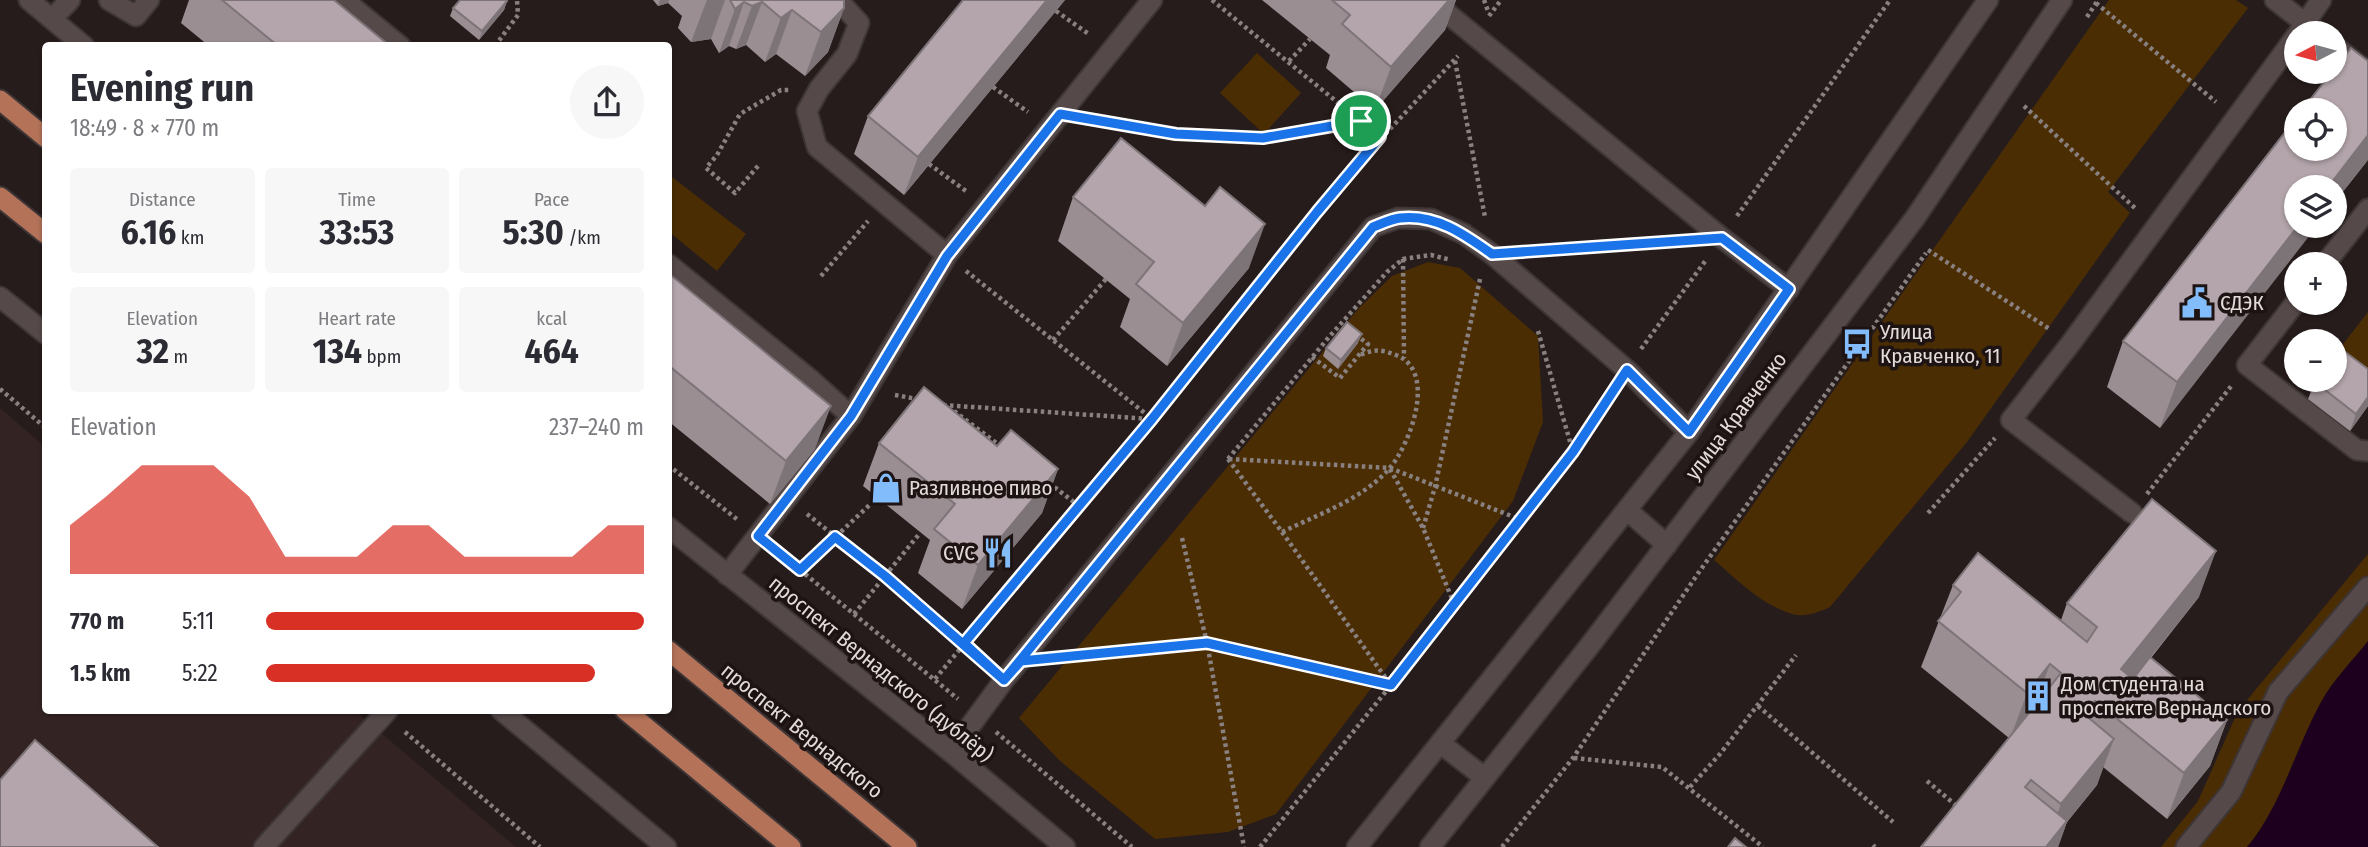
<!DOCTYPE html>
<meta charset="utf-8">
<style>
body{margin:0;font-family:"Fira Sans Condensed",sans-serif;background:#f7f7f7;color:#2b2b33;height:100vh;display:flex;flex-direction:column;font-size:26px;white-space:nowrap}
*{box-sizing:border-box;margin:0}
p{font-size:23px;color:#7c7c81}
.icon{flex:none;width:38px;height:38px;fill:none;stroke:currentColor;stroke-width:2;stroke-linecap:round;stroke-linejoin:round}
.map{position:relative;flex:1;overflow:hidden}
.details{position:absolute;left:42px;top:42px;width:630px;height:672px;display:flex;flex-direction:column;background:#fff;border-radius:7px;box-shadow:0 2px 5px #0004}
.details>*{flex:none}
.needle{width:46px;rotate:264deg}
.fabs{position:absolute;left:2284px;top:21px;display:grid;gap:14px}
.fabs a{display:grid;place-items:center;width:63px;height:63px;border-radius:50%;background:#fff;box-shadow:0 2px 5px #0004;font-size:35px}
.pin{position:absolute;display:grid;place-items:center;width:60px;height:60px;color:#fff;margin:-30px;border:4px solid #fff;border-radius:50%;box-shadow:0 2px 7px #0007}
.round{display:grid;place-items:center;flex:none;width:74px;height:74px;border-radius:37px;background:#f7f7f7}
.head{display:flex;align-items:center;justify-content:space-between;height:119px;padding:0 28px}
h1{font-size:38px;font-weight:700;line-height:52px}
.stats{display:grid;grid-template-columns:repeat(3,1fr);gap:10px;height:119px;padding:7px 28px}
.stats div{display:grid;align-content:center;border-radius:7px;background:#f7f7f7;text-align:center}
.stats b{font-size:35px;font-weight:700}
.stats small{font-size:19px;font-weight:400}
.stats p{font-size:19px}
.chart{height:196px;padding:14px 28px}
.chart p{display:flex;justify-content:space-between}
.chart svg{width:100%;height:126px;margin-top:7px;fill:#d93025;opacity:.7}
ul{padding:0 28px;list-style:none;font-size:23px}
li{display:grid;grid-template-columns:112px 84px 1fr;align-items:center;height:52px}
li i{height:18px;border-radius:9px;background:#d93025}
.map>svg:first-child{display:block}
</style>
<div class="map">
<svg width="2368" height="847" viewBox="0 0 2368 847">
<rect width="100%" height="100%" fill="#271c1c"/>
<path fill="#342323" d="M0,408L45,447L46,710L355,711L516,847H0Z"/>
<path fill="#4b2d04" d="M2109,0H2236L2248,8L2108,192L2130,213L1967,442L1830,607C1819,612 1805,618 1792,614C1762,605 1737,580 1714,560Z
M1257,53L1301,93L1264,134L1220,93Z
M668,174L746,234L717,271L669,232Z
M1428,262L1460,268L1538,336L1543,422L1513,501L1276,814L1228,832L1155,839L1059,760L1019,718L1359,308L1392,276Z
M2368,312V370L2340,348Z
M2368,554V847H2161L2198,801L2238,711Z"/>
<path fill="#1d001e" d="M2368,641V847H2247C2282,805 2295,749 2321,702C2333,680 2353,660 2368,641Z"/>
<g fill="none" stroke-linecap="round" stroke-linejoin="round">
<g stroke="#3e3636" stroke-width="23">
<path id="service" d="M109,0L136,16L149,0
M344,0L400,46
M838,0L859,23L847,54L819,89L807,111L817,147L947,255
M1431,0L1722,238L1789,289
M2275,0L2318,33
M52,19L70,0
M2299,32L2321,0
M2334,46L2368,72
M668,264L811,380L851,416
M2325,264L2368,209
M2296,302L2247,365L2357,450L2368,451
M2132,513L2011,420L2071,343L2296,36
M727,575L851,416L947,255L1152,0
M951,752L1004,680L1373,227L1398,218L1431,219L1464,234L1492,254L1627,370L1689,432
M264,847L388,710
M2186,847L2231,792L2278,692L2368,587"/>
</g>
<g stroke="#3e3636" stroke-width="23">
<path id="tertiary" d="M29,0L84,46
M0,297L46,334
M1627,510L1667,545
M668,527L951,752L1065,847
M501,710L666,847
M1440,743L1485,778
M1357,847L1689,432L1988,0
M1430,847L1591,644L1915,218L2062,0"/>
</g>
<g stroke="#3e3636" stroke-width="23">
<path id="primary" d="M0,100L46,138
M0,197L46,234
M668,650L907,847
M625,710L791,847"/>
</g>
<path stroke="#898080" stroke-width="4.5" stroke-dasharray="3.5 3.5" stroke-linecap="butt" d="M1212,0L1380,137
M1484,0L1488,11
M2096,3L2216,102
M1056,11L1090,35
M1489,16L1501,0
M2087,17L2098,0
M495,46L518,15L517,0
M1289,61L1310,39
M1455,61L1485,217
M993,87L1028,112
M2024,106L2136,209
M1088,119L1176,134L1263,138L1361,121
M929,164L966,191
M758,166L735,193L706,168L717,155L740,114L781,90H790
M1737,216L1890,0
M1928,250L2051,330
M1531,251L1683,240
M1403,259L1404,358
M966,271L1151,418
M821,276L868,221
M1538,331L1573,452
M1053,340L1106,279
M1641,349L1706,260
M1312,357L1340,378L1368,344L1356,335
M0,389L46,428
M895,395L917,399
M943,405L1151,419
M954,411L1003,448
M1228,459L1329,337L1387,272L1403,259L1431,255L1451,260
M1228,459L1282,532C1319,514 1361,500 1389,469C1410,445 1438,371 1396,355C1380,349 1375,349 1360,355
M1229,459L1390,468L1519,519
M668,465L738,520
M1390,469L1423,528L1455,606
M1049,483L1079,506
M2147,494L2232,385
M1928,513L1995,438
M807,514L885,576L986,663
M1423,528L1435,487L1480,279
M1282,532L1390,684
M1182,538L1207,643L1244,847
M778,552L958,699
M800,570L877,498
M854,614L920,533
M1058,657L1207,643L1391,685
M935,679L1152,419L1350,172L1458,56
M1758,706L1893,822
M405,732L540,847
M996,732L1132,847
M1574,758L1662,767L1763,847
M1927,781L1959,808
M1690,787L1720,754L1796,655
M1873,845L1875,847
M1260,847L1455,606L1519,519L1573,452L1613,391
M1502,847L1573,758L1699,572L1926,253"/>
<use href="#service" stroke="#564949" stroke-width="19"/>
<use href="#tertiary" stroke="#564949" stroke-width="19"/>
<use href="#primary" stroke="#b47259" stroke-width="19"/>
</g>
<path fill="#9a8e93" d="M189,0H334L390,46H209L181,23Z
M653,0H844V8L828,52L805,76L776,54L765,62L746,45L736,49L729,46L719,53L711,39L691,42L678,28L682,16L668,3L658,6Z
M963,0H1065L904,195L854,154L868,116Z
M1262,0H1456L1445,30L1375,110L1326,68L1330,55Z
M507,1L504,10L479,40L450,16L453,8Z
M2368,160L2334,203V187L2160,428L2107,387L2123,341Z
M1073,197L1249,268L1167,366L1120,327L1130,299L1058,241Z
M668,273L815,449L770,504L668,421Z
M1358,343L1338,369L1323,356L1326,348Z
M2368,369V406L2350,431L2308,399L2315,382Z
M879,443L997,446L1058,469L1042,513L962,609L918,573L930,540L863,486Z
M1953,585L2061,620L2067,603L2199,597L2151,658L2227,720L2210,766L2167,819L2103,767L2097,785L2067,822L2058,847H1921L2009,738L1921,667Z"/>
<path fill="#7d7478" d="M660,0H669L668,3L658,6Z
M707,0H725L711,39L691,42Z
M1047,0H1065L904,195L918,157Z
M1449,0H1456L1445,30L1375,110L1391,67Z
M507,1L504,10L479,40L482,31Z
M744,2L729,46L719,53L735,9Z
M762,2L746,45L736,49L752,6Z
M844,8L828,52L805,76L821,32Z
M792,10L776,54L765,62L781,18Z
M2368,135V160L2334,203V187H2328Z
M1265,224L1249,268L1167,366L1183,323Z
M2298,226H2317L2160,428L2177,382Z
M1362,334L1358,343L1338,369L1341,360Z
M2368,397V406L2350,431L2356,414Z
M831,406L815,449L770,504L786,461Z
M1058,469L1042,513L962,609L978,565Z
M2216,551L2199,597L2107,711L2121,669Z
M2050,664L2033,710L2010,739L2027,693Z
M2095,701L2078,747L2084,714Z
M2227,720L2210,766L2167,819L2184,773Z
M2114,739L2097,785L2067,822L2058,847H2045L2061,804Z"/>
<path fill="#b3a5ab" stroke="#7d7478" stroke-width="2" d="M222,0H334L390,46H278Z
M460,0H506L507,1L482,31L453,8Z
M730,0H844V8L821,32L792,10L781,18L762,2L752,6L744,2L735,9Z
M963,0H1047L918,157L868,116Z
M1332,0H1449L1391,67L1342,24L1350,15Z
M2351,48L2368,61V135L2328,187H2296V226H2298L2177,382L2123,341L2296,118V149H2334V110H2302L2332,72H2334V69Z
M1121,138L1205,206L1220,187L1265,224L1183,323L1136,284L1154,262L1073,197Z
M668,273L831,406L786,461L668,365Z
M1347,322L1362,334L1341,360L1326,348Z
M2340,348L2368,369V397L2356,414L2315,382L2316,380H2334V355Z
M924,387L997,446L1011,430L1058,469L978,565L934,529L955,504L879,443Z
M2152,499L2216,551L2121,669L2133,679L2150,657L2227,720L2184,773L2095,701L2084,714L2114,739L2061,804L2031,780L2025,787L2067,821L2046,847H1921L2061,673L2050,664L2027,693L1938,621L1961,592L1953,585L1978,553L2087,642L2097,627L2067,603Z
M35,740L158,847H0V780Z
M1735,838L1746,847H1728Z"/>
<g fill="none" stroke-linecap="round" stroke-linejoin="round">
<g stroke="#fff" stroke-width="14">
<path id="route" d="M1361,121L1263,138L1176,134L1060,114L947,256L851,416L758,536L800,570L835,537L885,576L1004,680L1021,661L1207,643L1391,685L1573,452L1627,370L1689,432L1789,289L1722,238L1492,254C1464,234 1436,214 1400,218C1391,219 1381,224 1373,227L1004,680L964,643L1152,419L1317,212L1380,137L1361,121"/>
</g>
<use href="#route" stroke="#1a73e8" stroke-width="9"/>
</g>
<defs>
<g id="civic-bare" transform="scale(2.415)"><path d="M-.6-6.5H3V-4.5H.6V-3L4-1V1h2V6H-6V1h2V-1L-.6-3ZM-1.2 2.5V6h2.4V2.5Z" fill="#83bcfb" stroke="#1d1313" stroke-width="2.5" paint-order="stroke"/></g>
<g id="bus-bare" transform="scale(2.415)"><path d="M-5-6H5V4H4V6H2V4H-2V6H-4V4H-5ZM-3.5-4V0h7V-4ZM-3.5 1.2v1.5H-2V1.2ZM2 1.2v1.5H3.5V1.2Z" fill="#83bcfb" stroke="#1d1313" stroke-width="2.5" paint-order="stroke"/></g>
<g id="shop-bare" transform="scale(2.415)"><path d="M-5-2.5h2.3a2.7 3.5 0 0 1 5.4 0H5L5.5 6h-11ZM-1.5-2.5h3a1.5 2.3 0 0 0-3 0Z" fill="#83bcfb" stroke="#1d1313" stroke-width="2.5" paint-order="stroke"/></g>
<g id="restaurant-bare" transform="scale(2.415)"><path d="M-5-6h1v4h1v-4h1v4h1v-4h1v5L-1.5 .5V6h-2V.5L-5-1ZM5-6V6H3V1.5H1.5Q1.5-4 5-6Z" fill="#83bcfb" stroke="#1d1313" stroke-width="2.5" paint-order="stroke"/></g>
<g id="building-bare" transform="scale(2.415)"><path d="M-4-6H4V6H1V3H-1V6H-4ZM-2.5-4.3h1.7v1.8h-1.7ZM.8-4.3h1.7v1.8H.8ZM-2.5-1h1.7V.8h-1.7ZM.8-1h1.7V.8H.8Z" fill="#83bcfb" stroke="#1d1313" stroke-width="2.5" paint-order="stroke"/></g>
</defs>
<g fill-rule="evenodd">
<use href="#civic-bare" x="2197" y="303"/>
<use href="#bus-bare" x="1857" y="344"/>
<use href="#shop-bare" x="886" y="488"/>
<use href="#restaurant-bare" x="998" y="553"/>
<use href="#building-bare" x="2038" y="696"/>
</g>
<g text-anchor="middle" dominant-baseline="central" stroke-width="7" stroke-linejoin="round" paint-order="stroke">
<g font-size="21" fill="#e3dbdb" stroke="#1d1313" text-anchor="start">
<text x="2220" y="303">СДЭК</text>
<text x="1880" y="332">Улица<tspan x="1880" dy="24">Кравченко, 11</tspan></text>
<text x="909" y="488">Разливное пиво</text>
<text x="975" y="553" text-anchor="end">CVC</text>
<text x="2061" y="684">Дом студента на<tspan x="2061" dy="24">проспекте Вернадского</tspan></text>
</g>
<g font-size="21" fill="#e3dbdb" stroke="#1d1313">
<text transform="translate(1736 416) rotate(-53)">улица Кравченко</text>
<text transform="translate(881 669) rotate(39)">проспект Вернадского (дублёр)</text>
<text transform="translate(802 731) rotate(39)">проспект Вернадского</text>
</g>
</g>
</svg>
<div class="fabs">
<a><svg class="needle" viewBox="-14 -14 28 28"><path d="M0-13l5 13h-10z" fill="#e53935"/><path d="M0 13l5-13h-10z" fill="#7c7c81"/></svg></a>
<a><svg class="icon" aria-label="locate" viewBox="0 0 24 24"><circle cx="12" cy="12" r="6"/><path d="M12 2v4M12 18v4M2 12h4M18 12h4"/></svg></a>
<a><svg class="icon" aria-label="layers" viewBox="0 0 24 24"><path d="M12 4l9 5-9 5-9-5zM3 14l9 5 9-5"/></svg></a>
<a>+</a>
<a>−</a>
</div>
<div class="pin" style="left:1361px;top:121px;background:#1e9e55"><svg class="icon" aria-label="arrive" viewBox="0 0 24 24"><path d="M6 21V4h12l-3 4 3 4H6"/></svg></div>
<section class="details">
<div class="head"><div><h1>Evening run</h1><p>18:49 · 8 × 770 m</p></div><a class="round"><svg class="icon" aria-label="share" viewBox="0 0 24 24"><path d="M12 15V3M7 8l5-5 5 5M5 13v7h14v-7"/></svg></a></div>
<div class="stats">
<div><p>Distance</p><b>6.16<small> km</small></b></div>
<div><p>Time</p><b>33:53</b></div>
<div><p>Pace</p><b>5:30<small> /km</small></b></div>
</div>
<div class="stats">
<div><p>Elevation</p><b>32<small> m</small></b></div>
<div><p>Heart rate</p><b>134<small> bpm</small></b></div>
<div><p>kcal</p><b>464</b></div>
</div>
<div class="chart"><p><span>Elevation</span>237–240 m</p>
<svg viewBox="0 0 160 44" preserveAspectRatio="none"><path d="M0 44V27L10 17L20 6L30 6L40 6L50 17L60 38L70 38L80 38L90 27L100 27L110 38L120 38L130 38L140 38L150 27L160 27V44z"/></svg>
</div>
<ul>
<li><b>770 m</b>5:11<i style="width:100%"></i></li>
<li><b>1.5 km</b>5:22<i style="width:87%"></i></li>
</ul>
</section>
</div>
